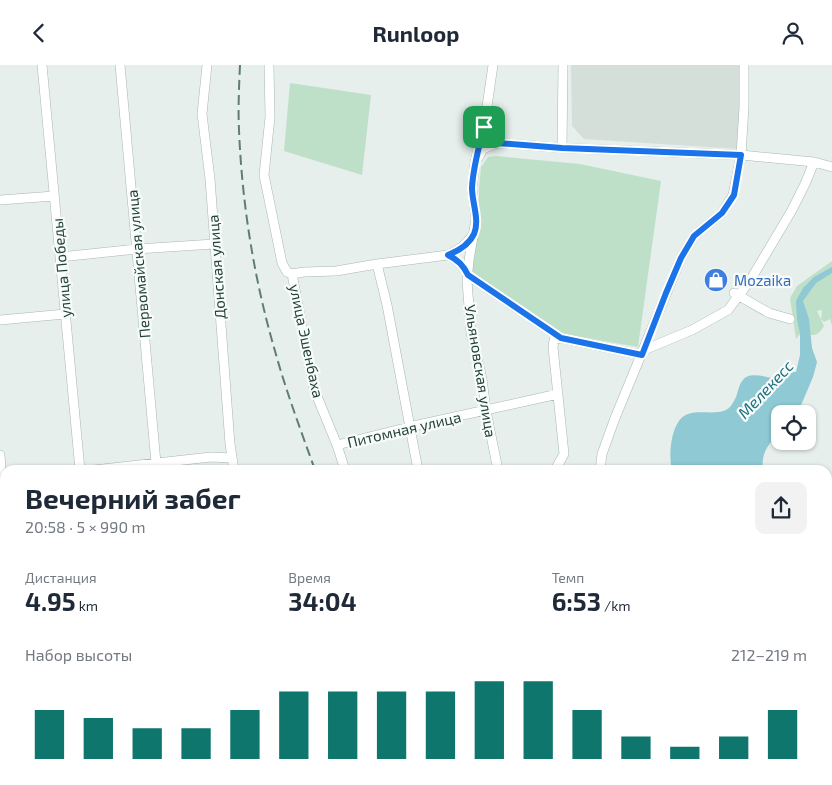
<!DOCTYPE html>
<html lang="ru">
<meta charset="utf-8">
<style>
body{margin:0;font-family:"Exo 2",sans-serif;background:#f2f2f3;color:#1f2937;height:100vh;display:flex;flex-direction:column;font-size:19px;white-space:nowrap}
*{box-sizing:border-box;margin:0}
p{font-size:16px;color:#747a83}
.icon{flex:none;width:28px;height:28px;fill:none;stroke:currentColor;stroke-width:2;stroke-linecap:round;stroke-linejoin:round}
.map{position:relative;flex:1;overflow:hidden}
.sheet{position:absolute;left:0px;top:400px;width:832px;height:320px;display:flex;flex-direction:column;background:#fff;border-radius:15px 15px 0 0;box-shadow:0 1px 4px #0004}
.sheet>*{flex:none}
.fabs{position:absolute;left:771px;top:340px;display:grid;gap:10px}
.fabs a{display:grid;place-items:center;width:45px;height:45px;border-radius:10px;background:#fff;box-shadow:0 1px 4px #0004;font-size:25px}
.pin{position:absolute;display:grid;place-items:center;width:42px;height:42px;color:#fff;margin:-21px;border-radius:10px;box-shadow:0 2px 8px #0006}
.round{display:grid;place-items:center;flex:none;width:52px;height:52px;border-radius:10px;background:#f2f2f3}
.head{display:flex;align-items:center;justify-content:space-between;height:85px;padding:0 25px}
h1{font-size:28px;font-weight:700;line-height:38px}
.metrics{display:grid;grid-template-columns:repeat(3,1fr);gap:8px;height:85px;padding:5px 25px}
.metrics div{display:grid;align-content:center}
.metrics b{font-size:25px;font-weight:700}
.metrics small{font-size:14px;font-weight:400}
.metrics p{font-size:14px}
.chart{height:140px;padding:10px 25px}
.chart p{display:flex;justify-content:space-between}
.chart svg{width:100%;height:90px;margin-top:5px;stroke:#0f766e;stroke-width:6}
header{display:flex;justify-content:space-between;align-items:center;height:65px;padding:0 25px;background:#fff;font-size:22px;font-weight:700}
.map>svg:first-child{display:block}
</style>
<header><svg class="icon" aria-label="back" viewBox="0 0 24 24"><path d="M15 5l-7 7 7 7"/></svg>Runloop<svg class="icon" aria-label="person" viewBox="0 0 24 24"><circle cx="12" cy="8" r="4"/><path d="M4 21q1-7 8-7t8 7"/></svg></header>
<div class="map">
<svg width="832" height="720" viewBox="0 0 832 720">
<rect width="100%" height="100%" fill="#e6efeb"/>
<path fill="#d4dfda" d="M571,0H740L739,84L584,74L572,61Z
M0,618H5V689H0Z"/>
<path fill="#bfe0c8" d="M290,18L371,30L362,110L284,86Z
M496,91L580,99L661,116L638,282L563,269L473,209V194L481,154L479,140V123L481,102L488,92Z
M832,196V261L830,254L824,257L821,254L822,245L817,246L824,261C817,272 814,271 801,268L796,274L790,233L797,221Z
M174,715H256L257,720H176Z"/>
<path fill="#8ec9d4" d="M832,202V208L816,218L803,236L809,254L812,283L817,297L813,312L799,345L796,349H780V367C768,380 761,387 763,405H672C668,391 671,354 688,349C700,345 715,350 726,345C730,343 732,339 734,336C738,330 738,320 743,315C750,305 773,314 783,316L790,307H796L800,290V269L797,254L796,236L803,223L814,212Z
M828,543L832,544V618L828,621Z"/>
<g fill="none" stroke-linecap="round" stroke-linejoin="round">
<g stroke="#a8b8b2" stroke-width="10">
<path id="minor" d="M42,0L80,405
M120,0L156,398
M207,0L202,49L210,114L230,379L234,405
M269,0L270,52L264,110L282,198L287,207L292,209L314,324L337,380L345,405
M493,0L484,62L475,97L472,124L476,154L469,195L467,216L471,268L482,314L486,346L498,405
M562,83L563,0
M478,93L483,84L497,78L562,83L741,90L814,97
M0,135L54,131
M448,190C458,195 462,200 468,210L561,273L642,290
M60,192L137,184L214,179
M377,199L387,240L418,405
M292,209L304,207L336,206L377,199L448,190C458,186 465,181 472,171
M734,228L769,248L790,254
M0,255L65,249
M644,285L692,265L728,245L751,214L792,145L805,119L814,97L832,102
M337,380L409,362L558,329
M0,390L2,415
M94,405L211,392L232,393
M555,405L564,389L553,282L554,275L561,273
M600,405L602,389L615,353L681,193L694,171L722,148L733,130L741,90L744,42V0
M828,473L832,472
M828,633L832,630
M260,715L261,720
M455,715L457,720
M517,715L519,720
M632,715L633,720
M553,720L557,718L556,715
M693,720L700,715"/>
</g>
<use href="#minor" stroke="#fff" stroke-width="9"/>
<path stroke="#5f7d75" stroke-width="2" stroke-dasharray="10 5" stroke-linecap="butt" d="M240,0C239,21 238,43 239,65C242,139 254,214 275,286C286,326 301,366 315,405
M429,715L430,720"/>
</g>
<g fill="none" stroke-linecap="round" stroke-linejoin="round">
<g stroke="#fff" stroke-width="10">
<path id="route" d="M484,62L489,71L497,78L562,83L741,90L734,130L722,148L694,171L681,193L666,228L642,290L561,273L468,210C463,200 458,195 448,190C458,186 469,180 474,169C480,155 472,138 472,123C473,102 479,82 484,62Z"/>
</g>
<use href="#route" stroke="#1a73e8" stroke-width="6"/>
</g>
<defs>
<g id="shop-disc" transform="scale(1.25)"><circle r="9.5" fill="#3f7fe0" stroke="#f7fbf9"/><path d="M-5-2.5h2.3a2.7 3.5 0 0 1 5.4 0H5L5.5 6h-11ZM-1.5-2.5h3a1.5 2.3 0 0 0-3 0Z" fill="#fff"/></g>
</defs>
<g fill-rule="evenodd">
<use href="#shop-disc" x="716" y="215"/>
</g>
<g text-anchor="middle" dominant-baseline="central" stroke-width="4.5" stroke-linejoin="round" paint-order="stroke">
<g font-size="15" fill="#24423a" stroke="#f7fbf9">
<text transform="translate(138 199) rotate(-95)">Первомайская улица</text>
<text transform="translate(216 202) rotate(-94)">Донская улица</text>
<text transform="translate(61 203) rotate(-95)">улица Победы</text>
<text transform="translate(307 276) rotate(78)">улица Эшенбаха</text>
<text transform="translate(481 306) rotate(81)">Ульяновская улица</text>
<text transform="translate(404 364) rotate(-13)">Питомная улица</text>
</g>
<g font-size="15" fill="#366cbe" stroke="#f7fbf9" text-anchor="start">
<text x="734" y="215">Mozaika</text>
</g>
<g font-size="16" font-style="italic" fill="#1c6f80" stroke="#f7fbf9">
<text transform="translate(765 324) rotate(-47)">Мелекесс</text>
</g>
</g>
</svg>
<div class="fabs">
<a><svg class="icon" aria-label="locate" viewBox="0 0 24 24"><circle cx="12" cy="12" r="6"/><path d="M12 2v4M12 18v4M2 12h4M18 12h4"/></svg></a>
</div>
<div class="pin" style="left:484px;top:62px;background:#1e9e55"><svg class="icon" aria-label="arrive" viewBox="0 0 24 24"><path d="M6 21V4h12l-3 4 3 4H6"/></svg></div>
<section class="sheet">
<div class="head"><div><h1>Вечерний забег</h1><p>20:58 · 5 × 990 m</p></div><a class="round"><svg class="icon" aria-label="share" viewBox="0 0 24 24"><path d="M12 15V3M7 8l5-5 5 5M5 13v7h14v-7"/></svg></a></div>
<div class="metrics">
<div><p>Дистанция</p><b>4.95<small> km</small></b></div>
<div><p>Время</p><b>34:04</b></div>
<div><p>Темп</p><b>6:53<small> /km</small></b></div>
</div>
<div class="chart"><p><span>Набор высоты</span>212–219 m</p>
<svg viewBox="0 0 160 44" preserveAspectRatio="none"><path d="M5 44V20M15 44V24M25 44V29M35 44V29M45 44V20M55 44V11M65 44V11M75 44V11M85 44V11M95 44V6M105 44V6M115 44V20M125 44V33M135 44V38M145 44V33M155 44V20"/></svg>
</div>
</section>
</div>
